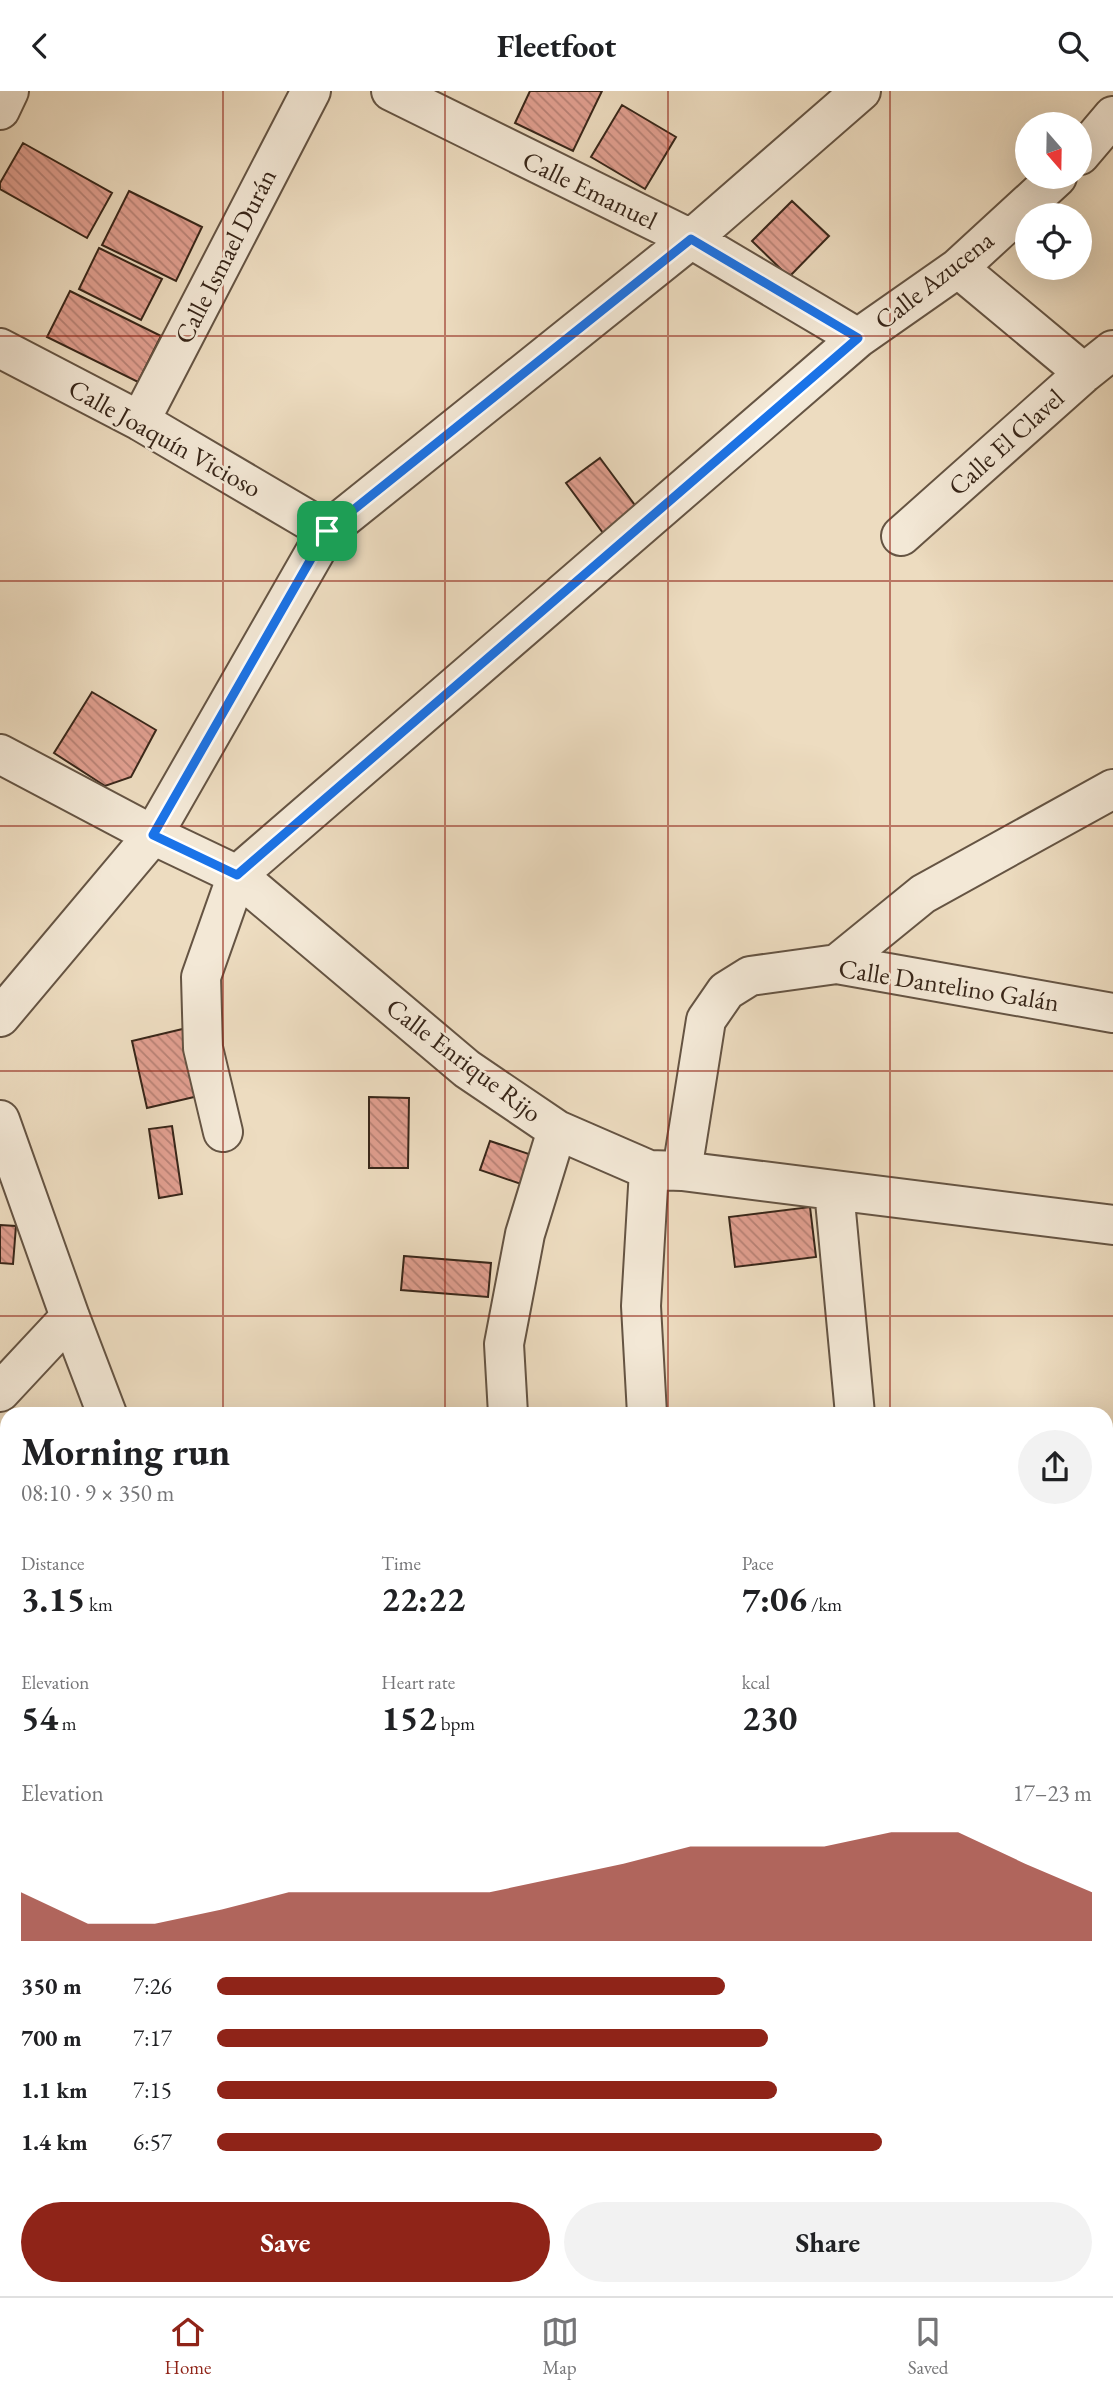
<!DOCTYPE html>
<meta charset="utf-8">
<style>
body{margin:0;font-family:"EB Garamond",serif;background:#f2f2f2;color:#202124;height:100vh;display:flex;flex-direction:column;font-size:26px;white-space:nowrap}
*{box-sizing:border-box;margin:0}
p{font-size:23px;color:#757577}
.icon{flex:none;width:38px;height:38px;fill:none;stroke:currentColor;stroke-width:2;stroke-linecap:round;stroke-linejoin:round}
.map{position:relative;flex:1;overflow:hidden}
.side{position:absolute;left:0px;top:1316px;width:1113px;height:889px;display:flex;flex-direction:column;background:#fff;border-radius:21px 21px 0 0;box-shadow:0 7px 28px #0002}
.side>*{flex:none}
.needle{width:46px;rotate:160deg}
.tools{position:absolute;left:1015px;top:21px;display:grid;gap:14px}
.tools a{display:grid;place-items:center;width:77px;height:77px;border-radius:50%;background:#fff;box-shadow:0 7px 28px #0002;font-size:35px}
.pin{position:absolute;display:grid;place-items:center;width:60px;height:60px;color:#fff;margin:-30px;border-radius:14px;box-shadow:0 4px 10px #0006}
.round{display:grid;place-items:center;flex:none;width:74px;height:74px;border-radius:37px;background:#f2f2f2}
.overview{display:flex;align-items:center;justify-content:space-between;height:119px;padding:0 21px}
h1{font-size:38px;font-weight:700;line-height:52px}
.metrics{display:grid;grid-template-columns:repeat(3,1fr);gap:10px;height:119px;padding:7px 21px}
.metrics div{display:grid;align-content:center}
.metrics b{font-size:35px;font-weight:700}
.metrics small{font-size:19px;font-weight:400}
.metrics p{font-size:19px}
.chart{height:196px;padding:14px 21px}
.chart p{display:flex;justify-content:space-between}
.chart svg{width:100%;height:126px;margin-top:7px;fill:#8f2418;opacity:.7}
.button{display:flex;gap:14px;margin-top:auto;padding:14px 21px}
.button a{flex:1;height:80px;border-radius:42px;background:#8f2418;color:#fff;font-size:28px;font-weight:700;line-height:80px;text-align:center}
.button a+a{background:#f2f2f2;color:#202124}
ul{padding:0 21px;list-style:none;font-size:23px}
li{display:grid;grid-template-columns:112px 84px 1fr;align-items:center;height:52px}
li i{height:18px;border-radius:9px;background:#8f2418}
header{display:flex;justify-content:space-between;align-items:center;height:91px;padding:0 21px;background:#fff;font-size:32px;font-weight:700}
.tabs{display:flex;justify-content:space-around;align-items:center;height:98px;border-top:2px solid #e0e0e0;background:#fff;font-size:19px;color:#757577}
.tabs a{display:grid;justify-items:center;gap:4px}
.tabs .selected{color:#8f2418}
.map>svg:first-child{display:block}
</style>
<header><svg class="icon" aria-label="back" viewBox="0 0 24 24"><path d="M15 5l-7 7 7 7"/></svg>Fleetfoot<svg class="icon" aria-label="search" viewBox="0 0 24 24"><circle cx="10" cy="10" r="6"/><path d="M15 15l6 6"/></svg></header>
<div class="map">
<svg width="1113" height="2205" viewBox="0 0 1113 2205">
<defs>
<pattern id="building-back-hatch" width="6" height="6" patternUnits="userSpaceOnUse" patternTransform="scale(1.75)"><rect width="6" height="6" fill="#e19f90"/><path d="M-1 5l2 2M0 0l6 6M5-1l2 2" fill="none" stroke="#b78175"/></pattern>
</defs>
<rect width="100%" height="100%" fill="#eddcc0"/>
<filter id="stains"><feTurbulence type="fractalNoise" baseFrequency=".00286" numOctaves="4"/><feColorMatrix values="0 0 0 0 .2 0 0 0 0 .09 0 0 0 0 .02 0 0 0 .5 -.17"/></filter>
<radialGradient id="worn" r=".72"><stop offset=".6" stop-color="#630" stop-opacity="0"/><stop offset="1" stop-color="#630" stop-opacity=".3"/></radialGradient>
<path fill="url(#building-back-hatch)" stroke="#382619" stroke-width="2" d="M530,0H602L573,60L515,32Z
M622,14L676,46L645,98L591,66Z
M23,52L112,102L87,147L0,98V92Z
M129,100L202,136L176,190L102,154Z
M792,110L829,145L789,186L752,150Z
M99,157L162,188L141,229L79,198Z
M70,200L161,245L138,291L47,246Z
M600,367L643,425L609,450L566,392Z
M92,601L156,639L131,686L105,695L54,662Z
M191,936L207,1003L147,1017L132,950Z
M369,1006L409,1007L408,1077H369Z
M172,1035L182,1103L159,1107L149,1038Z
M490,1050L535,1065L524,1094L480,1079Z
M810,1116L816,1166L735,1176L729,1126Z
M0,1134L16,1135L13,1173L0,1172Z
M404,1165L491,1172L488,1206L401,1199Z
M1109,1877L1113,1892V1929L1106,1931V1878Z
M849,2198H945L942,2205H850Z"/>
<g fill="none" stroke-linecap="round" stroke-linejoin="round">
<g stroke="#655443" stroke-width="42">
<path id="street" d="M391,0L691,148L858,247
M0,19L9,0
M1080,64L1113,25
M958,177L1084,282
M0,257L140,330L327,440
M140,330L311,0
M901,445L1084,282L1113,259
M0,663L153,744L237,784L467,978L557,1039L649,1079L682,1080L1113,1134
M837,873L923,803L1113,698
M0,926L153,744L327,440L691,148L861,0
M0,1029L70,1226L107,1323
M223,1041L203,957L201,886L237,784L858,247L958,177L1057,86
M682,1080L706,929L726,900L750,885L837,873L1113,922
M834,1099L855,1323
M0,1301L70,1226
M508,1323L504,1253L525,1143L557,1039
M647,1323L641,1215L649,1079
M1106,1398H1113
M1106,1725H1113
M0,1765L7,1760
M1106,1789L1113,1818
M0,1795L7,1807
M0,1987L7,1982
M1106,2056L1113,2055
M235,2198L240,2205
M750,2198L751,2205
M961,2198V2205
M30,2205L39,2198
M386,2205V2198"/>
</g>
<use href="#street" stroke="#f3e8d6" stroke-width="38"/>
</g>
<g fill="none" stroke-linecap="round" stroke-linejoin="round">
<g stroke="#fff" stroke-width="14">
<path id="route" d="M691,148L858,247L237,784L153,744L327,440Z"/>
</g>
<use href="#route" stroke="#1a73e8" stroke-width="9"/>
</g>
<path fill="none" stroke="#8f2418" stroke-width="2" stroke-opacity="0.55" d="M223,0V1323M445,0V1323M668,0V1323M890,0V1323M0,245H1113M0,490H1113M0,735H1113M0,980H1113M0,1225H1113M0,1470H7M1106,1470H1113M0,1715H7M1106,1715H1113M0,1960H7M1106,1960H1113M223,2198V2205M445,2198V2205M668,2198V2205M890,2198V2205"/>
<g text-anchor="middle" dominant-baseline="central" stroke-width="5" stroke-linejoin="round" paint-order="stroke">
<g font-size="26" fill="#382619" stroke="#f3e8d6">
<text transform="translate(590 99) rotate(26)">Calle Emanuel</text>
<text transform="translate(225 165) rotate(-63)">Calle Ismael Durán</text>
<text transform="translate(934 189) rotate(-38)">Calle Azucena</text>
<text transform="translate(165 347) rotate(29)">Calle Joaquín Vicioso</text>
<text transform="translate(1006 351) rotate(-42)">Calle El Clavel</text>
<text transform="translate(949 894) rotate(9)">Calle Dantelino Galán</text>
<text transform="translate(464 969) rotate(37)">Calle Enrique Rijo</text>
</g>
</g>
<rect width="100%" height="100%" filter="url(#stains)"/>
<rect width="100%" height="100%" fill="url(#worn)"/>
</svg>
<div class="tools">
<a><svg class="needle" viewBox="-14 -14 28 28"><path d="M0-13l5 13h-10z" fill="#e53935"/><path d="M0 13l5-13h-10z" fill="#757577"/></svg></a>
<a><svg class="icon" aria-label="locate" viewBox="0 0 24 24"><circle cx="12" cy="12" r="6"/><path d="M12 2v4M12 18v4M2 12h4M18 12h4"/></svg></a>
</div>
<div class="pin" style="left:327px;top:440px;background:#1e9e55"><svg class="icon" aria-label="arrive" viewBox="0 0 24 24"><path d="M6 21V4h12l-3 4 3 4H6"/></svg></div>
<section class="side">
<div class="overview"><div><h1>Morning run</h1><p>08:10 · 9 × 350 m</p></div><a class="round"><svg class="icon" aria-label="share" viewBox="0 0 24 24"><path d="M12 15V3M7 8l5-5 5 5M5 13v7h14v-7"/></svg></a></div>
<div class="metrics">
<div><p>Distance</p><b>3.15<small> km</small></b></div>
<div><p>Time</p><b>22:22</b></div>
<div><p>Pace</p><b>7:06<small> /km</small></b></div>
</div>
<div class="metrics">
<div><p>Elevation</p><b>54<small> m</small></b></div>
<div><p>Heart rate</p><b>152<small> bpm</small></b></div>
<div><p>kcal</p><b>230</b></div>
</div>
<div class="chart"><p><span>Elevation</span>17–23 m</p>
<svg viewBox="0 0 160 44" preserveAspectRatio="none"><path d="M0 44V27L10 38L20 38L30 33L40 27L50 27L60 27L70 27L80 22L90 17L100 11L110 11L120 11L130 6L140 6L150 17L160 27V44z"/></svg>
</div>
<ul>
<li><b>350 m</b>7:26<i style="width:58%"></i></li>
<li><b>700 m</b>7:17<i style="width:63%"></i></li>
<li><b>1.1 km</b>7:15<i style="width:64%"></i></li>
<li><b>1.4 km</b>6:57<i style="width:76%"></i></li>
</ul>
<div class="button"><a>Save</a><a>Share</a></div>
</section>
</div>
<nav class="tabs">
<a class="selected"><svg class="icon" aria-label="home" viewBox="0 0 24 24"><path d="M3 11l9-7 9 7M6 9v11h12V9"/></svg>Home</a>
<a><svg class="icon" aria-label="map" viewBox="0 0 24 24"><path d="M3 6l6-2 6 2 6-2v14l-6 2-6-2-6 2zM9 4v14M15 6v14"/></svg>Map</a>
<a><svg class="icon" aria-label="saved" viewBox="0 0 24 24"><path d="M7 4h10v16l-5-4-5 4z"/></svg>Saved</a>
</nav>
